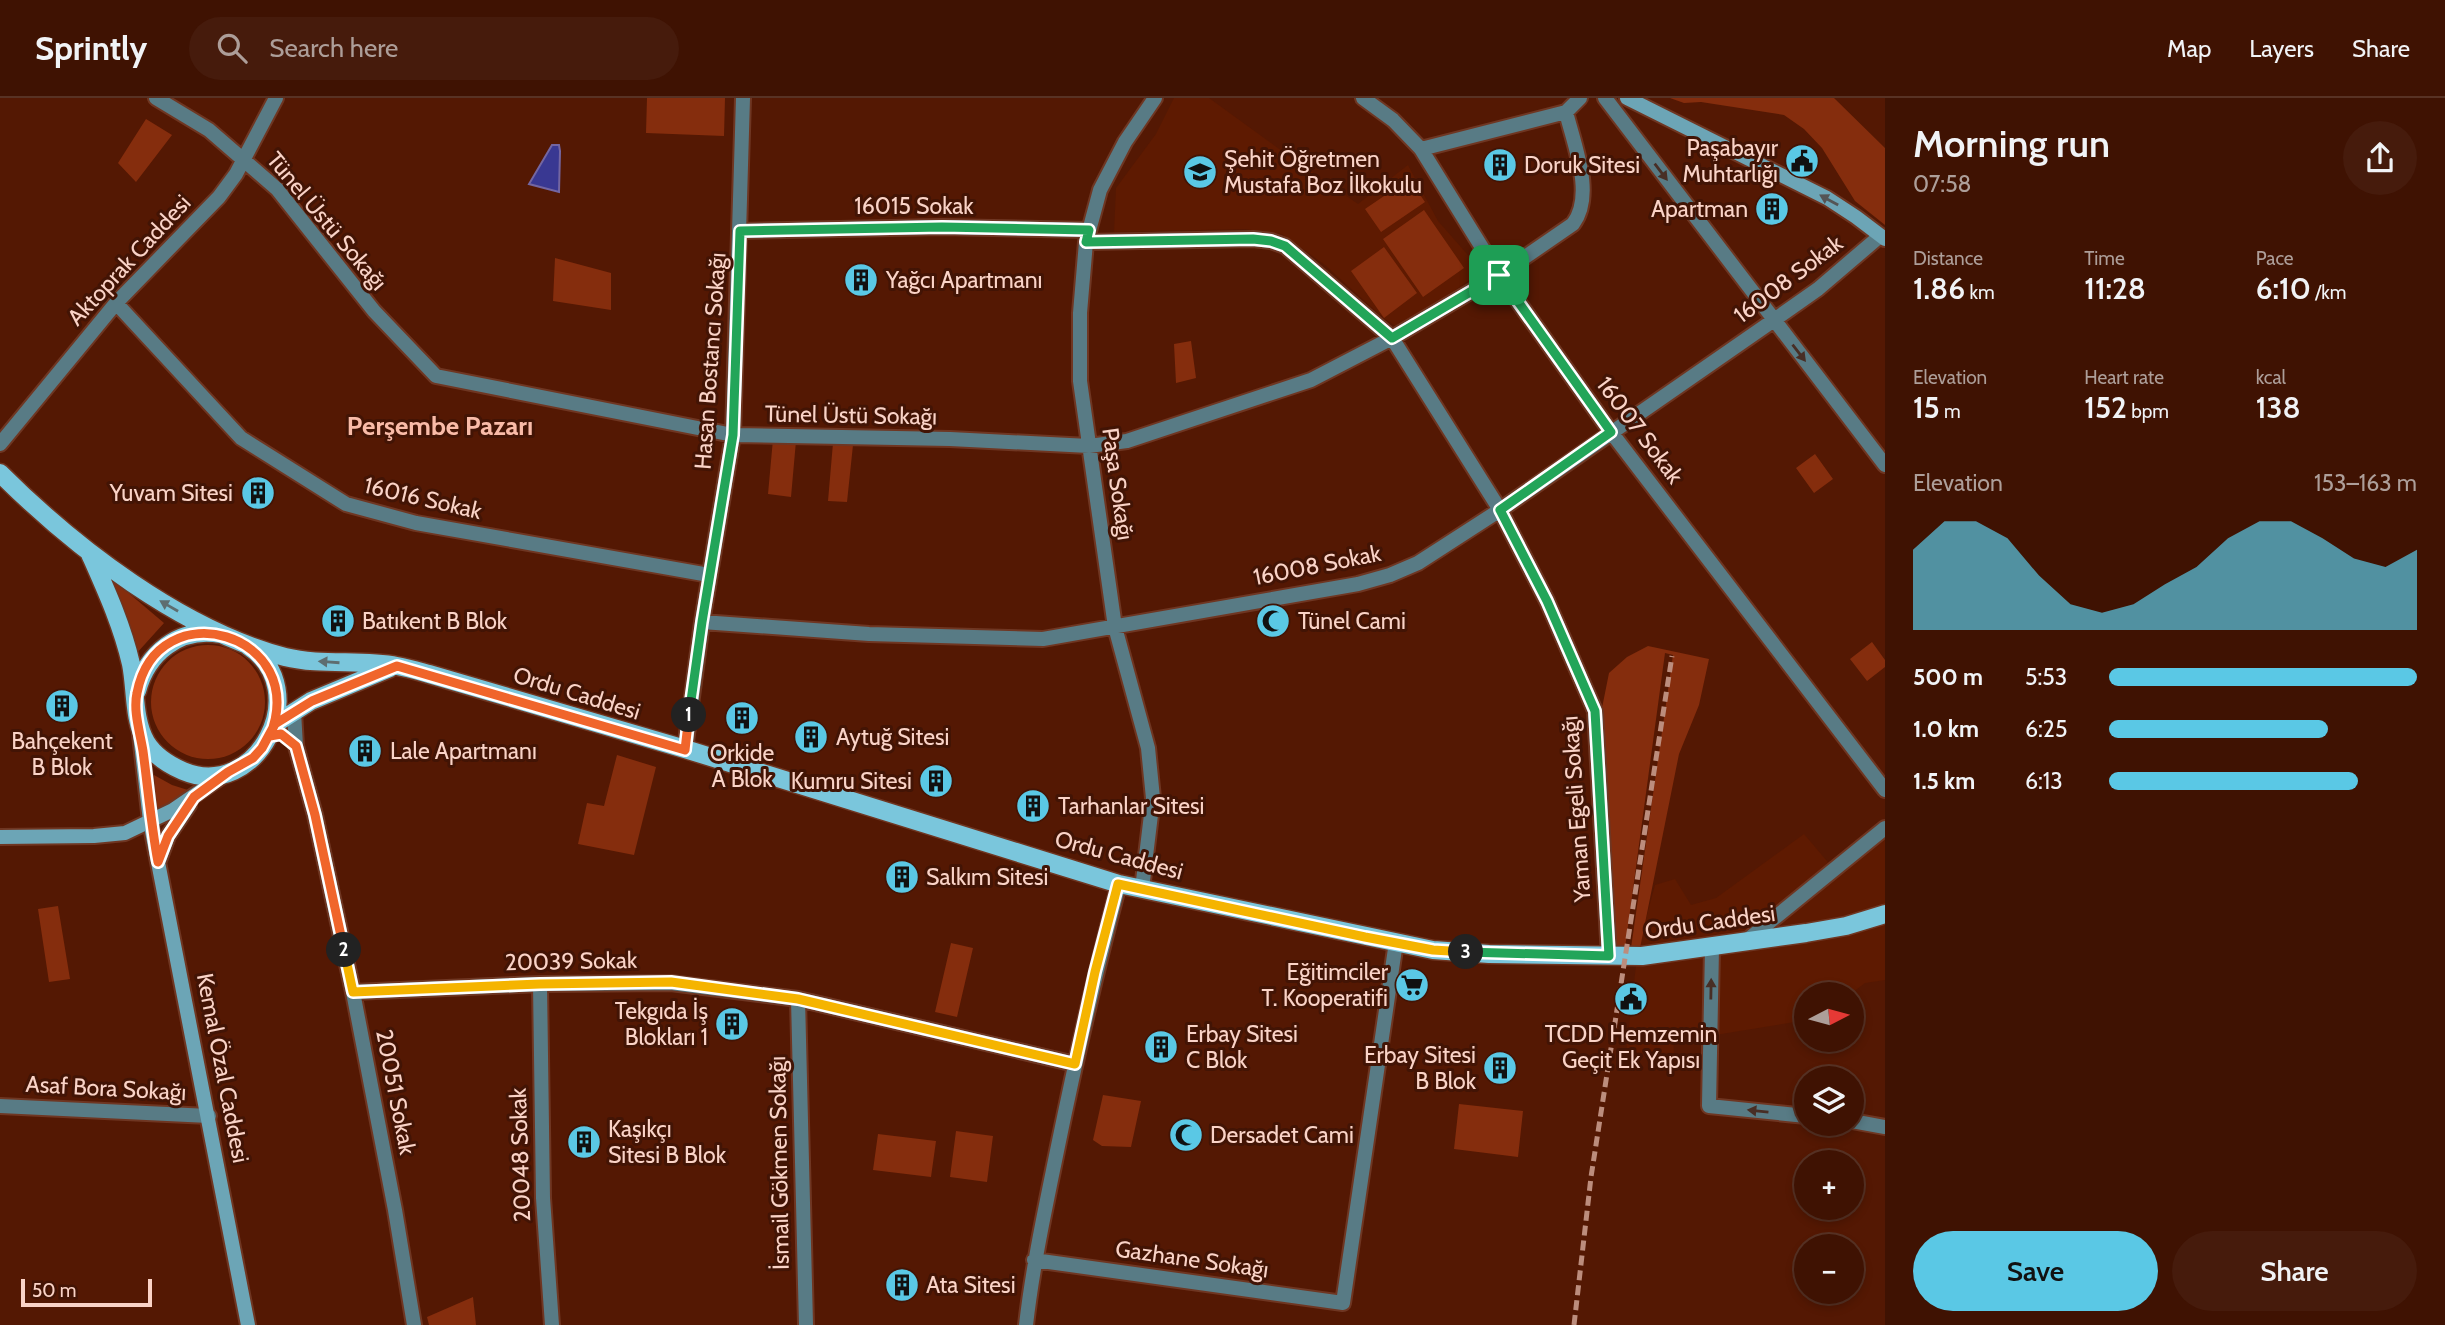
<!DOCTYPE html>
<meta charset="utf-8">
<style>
body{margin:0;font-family:Cabin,sans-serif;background:#461b0c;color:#f1f3f6;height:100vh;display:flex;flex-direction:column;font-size:26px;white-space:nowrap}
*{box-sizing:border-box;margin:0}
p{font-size:23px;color:#ad9e99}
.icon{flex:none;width:38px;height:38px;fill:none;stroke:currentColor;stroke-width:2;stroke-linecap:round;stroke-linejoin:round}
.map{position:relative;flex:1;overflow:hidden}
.sheet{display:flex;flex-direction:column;background:#3f1202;width:560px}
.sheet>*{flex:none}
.needle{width:46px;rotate:84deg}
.tools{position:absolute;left:1794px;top:884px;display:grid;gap:14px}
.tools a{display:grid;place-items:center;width:70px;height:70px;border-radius:50%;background:#3f1202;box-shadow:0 4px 10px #0003,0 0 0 2px #583224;font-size:35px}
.scale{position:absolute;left:21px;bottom:18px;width:131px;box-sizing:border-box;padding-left:7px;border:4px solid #fad3c7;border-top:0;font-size:19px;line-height:24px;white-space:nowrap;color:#fad3c7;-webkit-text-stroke:5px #421405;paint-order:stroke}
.pin{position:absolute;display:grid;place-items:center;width:60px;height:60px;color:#fff;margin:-30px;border-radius:14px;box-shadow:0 4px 10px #0006}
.km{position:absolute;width:35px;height:35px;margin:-18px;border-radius:50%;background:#222;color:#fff;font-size:19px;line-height:35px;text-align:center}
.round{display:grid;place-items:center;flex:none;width:74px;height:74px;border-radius:37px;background:#461b0c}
.overview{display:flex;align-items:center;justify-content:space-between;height:119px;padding:0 28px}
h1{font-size:38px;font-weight:600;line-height:52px}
.stats{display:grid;grid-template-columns:repeat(3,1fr);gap:10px;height:119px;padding:7px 28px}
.stats div{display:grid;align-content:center}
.stats b{font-size:30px;font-weight:600}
.stats small{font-size:19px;font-weight:400}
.stats p{font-size:19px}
.chart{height:196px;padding:14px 28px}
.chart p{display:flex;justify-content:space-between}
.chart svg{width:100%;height:126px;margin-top:7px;fill:#5ac8e5;opacity:.7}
.cta{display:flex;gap:14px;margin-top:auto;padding:14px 28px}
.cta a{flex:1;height:80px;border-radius:42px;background:#5ac8e5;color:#111;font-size:28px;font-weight:600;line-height:80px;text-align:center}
.cta a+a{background:#461b0c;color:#f1f3f6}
ul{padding:0 28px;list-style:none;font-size:23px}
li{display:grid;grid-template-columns:112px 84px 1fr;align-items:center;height:52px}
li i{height:18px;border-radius:9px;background:#5ac8e5}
header{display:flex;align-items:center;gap:42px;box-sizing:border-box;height:98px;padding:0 35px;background:#3f1202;border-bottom:2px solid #583224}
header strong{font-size:33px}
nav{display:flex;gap:38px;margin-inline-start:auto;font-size:24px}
.search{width:490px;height:63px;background:#461b0c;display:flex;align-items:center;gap:18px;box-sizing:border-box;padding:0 24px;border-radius:38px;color:#ad9e99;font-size:26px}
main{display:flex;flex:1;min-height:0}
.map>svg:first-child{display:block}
</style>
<header>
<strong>Sprintly</strong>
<div class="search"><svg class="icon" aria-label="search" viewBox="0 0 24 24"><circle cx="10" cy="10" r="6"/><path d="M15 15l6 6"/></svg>Search here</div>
<nav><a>Map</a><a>Layers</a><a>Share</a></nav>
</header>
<main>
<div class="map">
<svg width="1885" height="1227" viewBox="0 0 1885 1227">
<rect width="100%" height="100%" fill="#541803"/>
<path fill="#5e1a01" d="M1174,0H1209L1286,56L1358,106L1408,67L1438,123L1482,173L1406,227L1400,229L1394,227L1382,219L1325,167L1282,136L1245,131L1114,134L1116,90L1156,36Z
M1804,736L1838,776L1885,741V882L1865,885L1853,894L1806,896V902L1799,903L1801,923L1715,937L1673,938L1674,955L1626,954L1638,850L1655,787L1675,781L1691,807L1716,800Z"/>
<path fill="#852d0d" d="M647,0H725L724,38L646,35Z
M1670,0H1834L1885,50V127L1855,103L1822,50L1804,31L1784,17L1701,4L1684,5Z
M146,21L172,37L136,84L118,65Z
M1409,81L1425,104L1381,134L1365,111Z
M1424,112L1464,170L1423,199L1383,141Z
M1384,149L1417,195L1384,220L1351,173Z
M555,160L611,175V212L553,203Z
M1191,243L1196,280L1176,285L1174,246Z
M773,341L796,343L791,399L768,396Z
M833,345L853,347L847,404L828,403Z
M1815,356L1833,381L1814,395L1796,370Z
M105,475L164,525L136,556Z
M1872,544L1885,562V569L1867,583L1850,561Z
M151 604a57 57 0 1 1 114 0a57 57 0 1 1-114 0Z
M1648,548L1709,561L1699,607L1679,656L1640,850H1631L1673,557L1665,555L1625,850H1613L1599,625L1609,575L1627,559Z
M617,657L656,669L634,757L578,746L587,705L604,708Z
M154,677L172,687L191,693L156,714Z
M58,808L70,881L49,884L38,811Z
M951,845L973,850L957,919L935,914Z
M1103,997L1141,1003L1131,1049L1102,1048L1093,1042Z
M1459,1006L1523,1013L1518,1059L1454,1051Z
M956,1033L993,1038L987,1084L950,1079Z
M878,1036L936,1043L931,1079L873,1072Z
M473,1199L476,1227H429L427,1219Z"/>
<path fill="#393892" stroke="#7366a2" stroke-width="2" d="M552,47H559L560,53L559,94L529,86Z"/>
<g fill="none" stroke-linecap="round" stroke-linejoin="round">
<g stroke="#6f3622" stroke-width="18">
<path id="street" d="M156,0L209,32L277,91L374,213L436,278L733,337L950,341L1089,348L1127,343L1311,282L1392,240L1499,177L1573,126C1595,97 1574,47 1566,14
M1363,0L1393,22L1421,51L1499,177L1611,334L1885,692
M1605,0L1885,367
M1421,51L1566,14L1580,0
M740,133L942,129L1089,132
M1086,144L1253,141L1271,143L1285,148L1392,240L1500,412L1547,503L1595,613L1609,858
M116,205L241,340L346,406L416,425L709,477
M0,346L116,205L219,99L236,76L276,0
M702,524L869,536L1043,541L1358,486L1390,477L1418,465L1500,412L1774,222L1818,191L1880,138
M294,614L296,648L315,717L353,894L395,1112L414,1227
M685,651L702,524L733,337L743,0
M1142,791L1153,700L1148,650L1115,529L1080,283V215L1086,144L1100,92L1125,44L1155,0
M1745,844L1885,730
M1712,850L1709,1008L1806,1018
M540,886L543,1100L552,1227
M353,894L540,886L671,885L798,901L1075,966
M798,901L806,1227
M0,1008L209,1018
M1852,1023L1885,1029
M1034,1162L1343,1205L1396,844
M1026,1227C1033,1166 1046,1107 1058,1048C1076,960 1096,873 1119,786"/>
</g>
<g stroke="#6f3622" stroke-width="18">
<path id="secondary" d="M1627,0L1827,100L1856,119L1885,141
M140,637L150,723L248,1227
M0,739L94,738L125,735L173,712L224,677
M159,762L168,738L189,707"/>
</g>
<g stroke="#6f3622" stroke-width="21">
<path id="primary" d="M0,375C75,450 182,532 285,559C322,568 361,561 397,568C408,570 418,573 429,576L685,651L1119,786L1433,852L1489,856L1642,858L1806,835L1846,828L1885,816
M90,456C106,492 122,527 131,566C136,591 133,621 146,644C154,657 169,667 183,673C257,704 315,592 248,548
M137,593C147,555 179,529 220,536
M275,626L311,603L390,570"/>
</g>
<use href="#street" stroke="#587b85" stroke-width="14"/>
<use href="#secondary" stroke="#6ca5b6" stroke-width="14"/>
<use href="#primary" stroke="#7ac6dc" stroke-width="18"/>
<path stroke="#bc8d7d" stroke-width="5" stroke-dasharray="10 5" stroke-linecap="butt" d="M1574,1227L1591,1079L1672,558"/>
</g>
<defs><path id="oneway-solid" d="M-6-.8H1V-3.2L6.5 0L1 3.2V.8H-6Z" transform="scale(1.75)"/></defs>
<g fill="#482e25">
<use href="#oneway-solid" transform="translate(1661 74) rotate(53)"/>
<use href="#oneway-solid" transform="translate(1799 255) rotate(52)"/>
<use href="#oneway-solid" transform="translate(1711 891) rotate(-89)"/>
<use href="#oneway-solid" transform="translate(1758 1013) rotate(-174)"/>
</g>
<use fill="#555" href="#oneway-solid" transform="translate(1829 102) rotate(-151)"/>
<g fill="#5e6d70">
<use href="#oneway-solid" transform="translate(169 508) rotate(-150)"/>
<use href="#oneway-solid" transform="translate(329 564) rotate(-176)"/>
</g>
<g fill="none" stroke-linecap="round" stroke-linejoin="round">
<g stroke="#fff" stroke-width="14">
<path id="split-1" d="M689,617L702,524L733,337L740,133L942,129L1089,132L1086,144L1253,141L1271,143L1285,148L1392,240L1499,177"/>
</g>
<g stroke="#fff" stroke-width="14">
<path id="split-2" d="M344,852L315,717L296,648L281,636L270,638C311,535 157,491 137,595C133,613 140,634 143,653C148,690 151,727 158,764L168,738L194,699L228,674L253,660L262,650L275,626L312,603L397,568L685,652L689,617"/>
</g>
<g stroke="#fff" stroke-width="14">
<path id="split-3" d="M344,852L353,894L540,886L671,884L798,901L1075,966L1095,874L1118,786L1365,839L1433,852L1466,854"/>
</g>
<g stroke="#fff" stroke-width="14">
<path id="split-4" d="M1466,854L1609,858L1595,613L1547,503L1500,412L1611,334L1499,177"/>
</g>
<use href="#split-1" stroke="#22a559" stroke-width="9"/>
<use href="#split-2" stroke="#f0652b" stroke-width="9"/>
<use href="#split-3" stroke="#f5b400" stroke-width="9"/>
<use href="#split-4" stroke="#22a559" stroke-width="9"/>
</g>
<defs>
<g id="civic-disc" transform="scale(1.75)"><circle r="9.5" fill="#5ac8e5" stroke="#421405"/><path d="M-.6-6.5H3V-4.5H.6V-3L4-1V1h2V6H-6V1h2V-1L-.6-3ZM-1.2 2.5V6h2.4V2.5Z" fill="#111"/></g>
<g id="building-disc" transform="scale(1.75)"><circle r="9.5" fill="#5ac8e5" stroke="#421405"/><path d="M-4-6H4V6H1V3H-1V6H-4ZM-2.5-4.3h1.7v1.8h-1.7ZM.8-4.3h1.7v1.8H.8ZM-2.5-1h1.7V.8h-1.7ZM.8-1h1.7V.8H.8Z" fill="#111"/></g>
<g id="school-disc" transform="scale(1.75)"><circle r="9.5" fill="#5ac8e5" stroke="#421405"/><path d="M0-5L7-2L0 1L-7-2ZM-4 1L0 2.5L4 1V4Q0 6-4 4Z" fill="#111"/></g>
<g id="mosque-disc" transform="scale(1.75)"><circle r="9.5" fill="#5ac8e5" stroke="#421405"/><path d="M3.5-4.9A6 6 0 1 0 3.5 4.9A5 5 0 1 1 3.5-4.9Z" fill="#111"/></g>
<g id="supermarket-disc" transform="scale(1.75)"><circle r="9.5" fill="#5ac8e5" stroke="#421405"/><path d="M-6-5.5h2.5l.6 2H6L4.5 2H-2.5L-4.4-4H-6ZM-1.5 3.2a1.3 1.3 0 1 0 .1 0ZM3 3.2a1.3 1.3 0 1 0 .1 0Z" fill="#111"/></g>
</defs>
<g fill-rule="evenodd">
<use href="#civic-disc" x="1802" y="63"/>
<use href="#building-disc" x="1500" y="67"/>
<use href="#school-disc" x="1200" y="74"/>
<use href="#building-disc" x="1772" y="111"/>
<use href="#building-disc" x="861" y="182"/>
<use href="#building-disc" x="258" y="395"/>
<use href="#building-disc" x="338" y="523"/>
<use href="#mosque-disc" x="1273" y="523"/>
<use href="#building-disc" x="62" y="608"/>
<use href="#building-disc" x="742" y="620"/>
<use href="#building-disc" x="811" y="639"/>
<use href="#building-disc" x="365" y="653"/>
<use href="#building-disc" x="936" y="683"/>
<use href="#building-disc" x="1033" y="708"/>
<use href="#building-disc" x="902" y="779"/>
<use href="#supermarket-disc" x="1412" y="887"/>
<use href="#civic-disc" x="1631" y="901"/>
<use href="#building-disc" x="732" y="926"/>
<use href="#building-disc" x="1161" y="949"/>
<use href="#building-disc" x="1500" y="970"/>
<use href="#mosque-disc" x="1186" y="1037"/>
<use href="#building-disc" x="584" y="1044"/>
<use href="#building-disc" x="902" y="1187"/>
</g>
<g text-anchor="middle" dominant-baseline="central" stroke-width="6" stroke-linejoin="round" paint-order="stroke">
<g font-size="23" fill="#fad3c7" stroke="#421405" text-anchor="start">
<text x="1778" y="50" text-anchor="end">Paşabayır<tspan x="1778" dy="26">Muhtarlığı</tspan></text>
<text x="1224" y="61">Şehit Öğretmen<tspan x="1224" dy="26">Mustafa Boz İlkokulu</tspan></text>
<text x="1524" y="67">Doruk Sitesi</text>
<text x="1748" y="111" text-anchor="end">Apartman</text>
<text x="886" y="182">Yağcı Apartmanı</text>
<text x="233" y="395" text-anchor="end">Yuvam Sitesi</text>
<text x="362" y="523">Batıkent B Blok</text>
<text x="1298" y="523">Tünel Cami</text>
<text x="836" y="639">Aytuğ Sitesi</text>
<text x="62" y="643" text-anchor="middle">Bahçekent<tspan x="62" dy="26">B Blok</tspan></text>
<text x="390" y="653">Lale Apartmanı</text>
<text x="742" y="655" text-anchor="middle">Orkide<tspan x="742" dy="26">A Blok</tspan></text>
<text x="912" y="683" text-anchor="end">Kumru Sitesi</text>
<text x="1058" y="708">Tarhanlar Sitesi</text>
<text x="926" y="779">Salkım Sitesi</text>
<text x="1388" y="874" text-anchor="end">Eğitimciler<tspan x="1388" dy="26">T. Kooperatifi</tspan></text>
<text x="708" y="913" text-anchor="end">Tekgıda İş<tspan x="708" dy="26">Blokları 1</tspan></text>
<text x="1186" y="936">Erbay Sitesi<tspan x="1186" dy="26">C Blok</tspan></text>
<text x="1631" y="936" text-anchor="middle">TCDD Hemzemin<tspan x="1631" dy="26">Geçit Ek Yapısı</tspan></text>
<text x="1476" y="957" text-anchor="end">Erbay Sitesi<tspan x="1476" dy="26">B Blok</tspan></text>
<text x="608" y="1031">Kaşıkçı<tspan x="608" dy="26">Sitesi B Blok</tspan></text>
<text x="1210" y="1037">Dersadet Cami</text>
<text x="926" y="1187">Ata Sitesi</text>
</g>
<g font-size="23" fill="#fad3c7" stroke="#421405">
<text x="914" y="108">16015 Sokak</text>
<text transform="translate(327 123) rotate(50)">Tünel Üstü Sokağı</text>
<text transform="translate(129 162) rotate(-47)">Aktoprak Caddesi</text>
<text transform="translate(1788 181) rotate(-37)">16008 Sokak</text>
<text transform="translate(710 263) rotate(-86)">Hasan Bostancı Sokağı</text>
<text transform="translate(851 317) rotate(1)">Tünel Üstü Sokağı</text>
<text transform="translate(1640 332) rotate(53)">16007 Sokak</text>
<text transform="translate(1118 386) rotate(82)">Paşa Sokağı</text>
<text transform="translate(423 400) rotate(13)">16016 Sokak</text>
<text transform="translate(1317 467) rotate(-11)">16008 Sokak</text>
<text transform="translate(577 595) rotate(17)">Ordu Caddesi</text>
<text transform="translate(1576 711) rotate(-94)">Yaman Egeli Sokağı</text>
<text transform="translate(1119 757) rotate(15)">Ordu Caddesi</text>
<text transform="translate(1710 824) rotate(-8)">Ordu Caddesi</text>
<text transform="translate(571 863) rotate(-1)">20039 Sokak</text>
<text transform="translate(223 970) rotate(79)">Kemal Özal Caddesi</text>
<text transform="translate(106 990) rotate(3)">Asaf Bora Sokağı</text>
<text transform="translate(396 994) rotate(79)">20051 Sokak</text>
<text transform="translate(520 1057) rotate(-92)">20048 Sokak</text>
<text transform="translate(779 1065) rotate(-91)">İsmail Gökmen Sokağı</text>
<text transform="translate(1192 1161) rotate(8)">Gazhane Sokağı</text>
</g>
<g font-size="26" font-weight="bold" fill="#f9bba8" stroke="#421405">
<text x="440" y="328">Perşembe Pazarı</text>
</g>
</g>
</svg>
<div class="tools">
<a><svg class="needle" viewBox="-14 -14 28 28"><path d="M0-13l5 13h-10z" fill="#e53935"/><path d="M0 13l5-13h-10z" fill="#ad9e99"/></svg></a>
<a><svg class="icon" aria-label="layers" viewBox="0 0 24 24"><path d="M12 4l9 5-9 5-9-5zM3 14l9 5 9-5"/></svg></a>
<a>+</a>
<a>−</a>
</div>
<div class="scale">50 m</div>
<div class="pin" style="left:1499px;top:177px;background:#1e9e55"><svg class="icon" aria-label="arrive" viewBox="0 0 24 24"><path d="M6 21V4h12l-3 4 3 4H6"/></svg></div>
<b class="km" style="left:689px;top:617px">1</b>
<b class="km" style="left:344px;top:852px">2</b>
<b class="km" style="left:1466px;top:854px">3</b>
</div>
<section class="sheet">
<div class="overview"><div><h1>Morning run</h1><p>07:58</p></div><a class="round"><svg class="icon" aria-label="share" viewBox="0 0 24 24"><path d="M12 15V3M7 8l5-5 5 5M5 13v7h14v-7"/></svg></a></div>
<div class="stats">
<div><p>Distance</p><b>1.86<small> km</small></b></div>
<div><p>Time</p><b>11:28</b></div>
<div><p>Pace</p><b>6:10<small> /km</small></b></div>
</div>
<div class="stats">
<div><p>Elevation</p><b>15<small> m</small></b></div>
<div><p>Heart rate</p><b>152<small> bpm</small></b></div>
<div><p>kcal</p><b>138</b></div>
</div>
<div class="chart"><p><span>Elevation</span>153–163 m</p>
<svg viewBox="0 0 160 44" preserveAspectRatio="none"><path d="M0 44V16L10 6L20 6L30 12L40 25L50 35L60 38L70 35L80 28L90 22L100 12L110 6L120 6L130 12L140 19L150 22L160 16V44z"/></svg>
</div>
<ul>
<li><b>500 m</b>5:53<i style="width:100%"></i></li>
<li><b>1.0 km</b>6:25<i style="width:71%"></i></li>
<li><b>1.5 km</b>6:13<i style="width:81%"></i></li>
</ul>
<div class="cta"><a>Save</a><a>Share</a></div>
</section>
</main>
